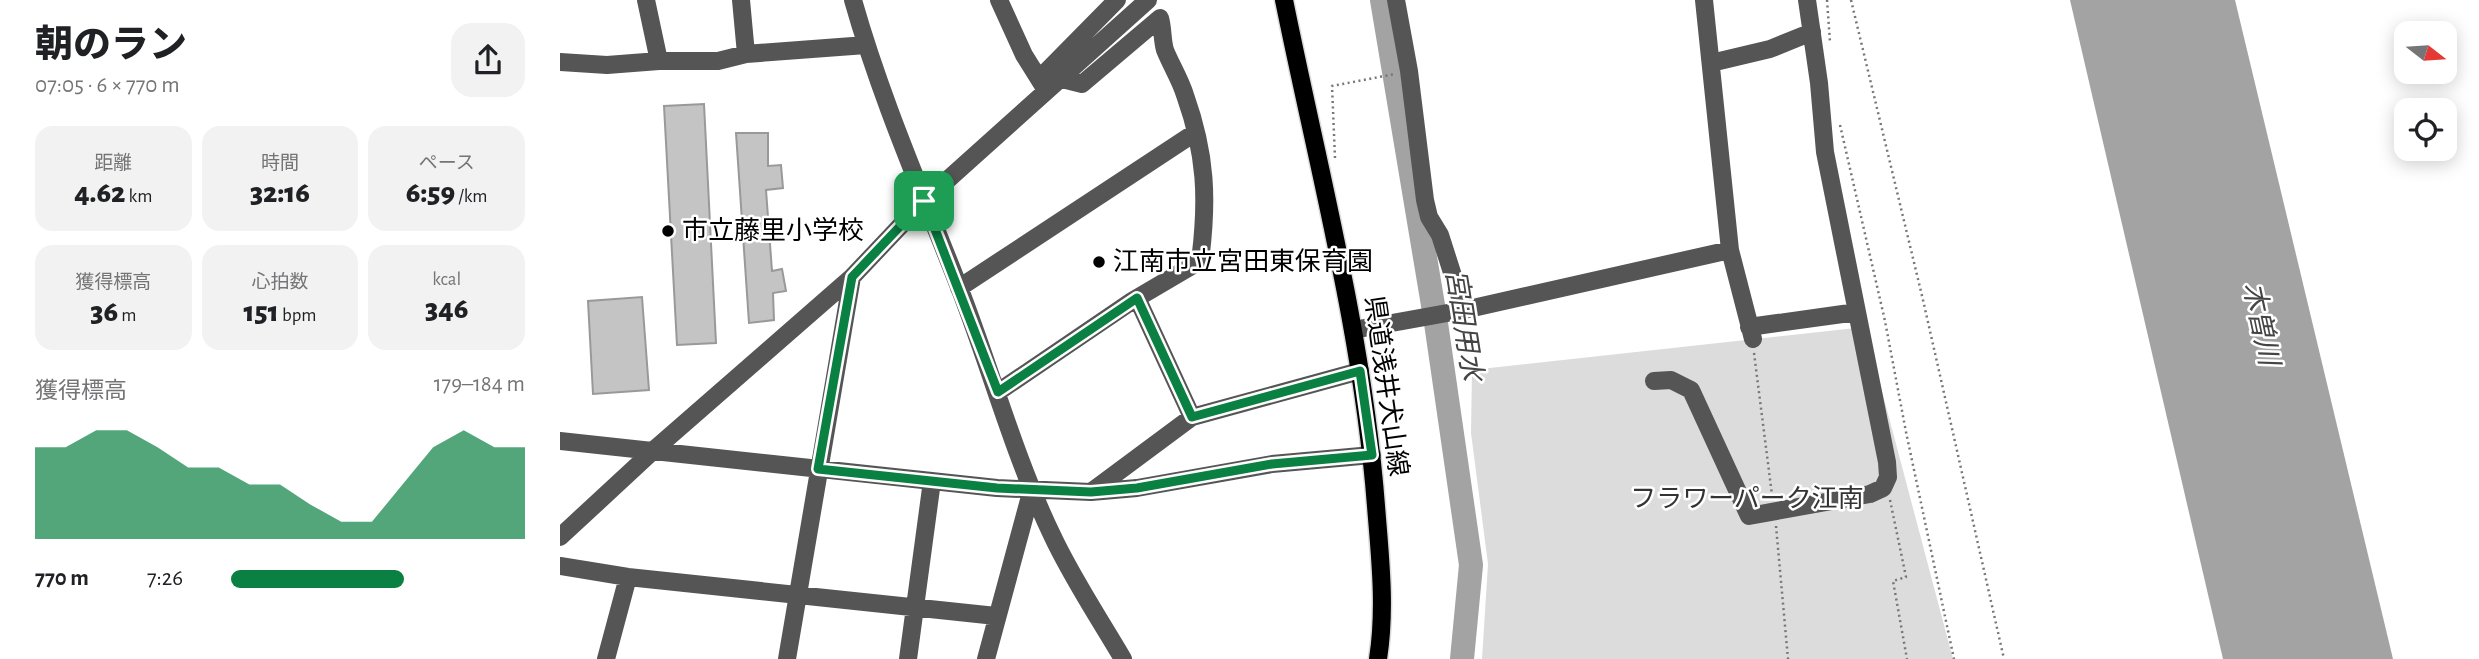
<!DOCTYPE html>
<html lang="ja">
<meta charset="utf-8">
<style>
body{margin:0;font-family:"Alegreya Sans","Noto Sans JP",sans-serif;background:#f2f2f2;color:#202124;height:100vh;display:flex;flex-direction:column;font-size:26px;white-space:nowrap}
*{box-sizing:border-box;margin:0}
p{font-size:23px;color:#757577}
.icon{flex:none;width:38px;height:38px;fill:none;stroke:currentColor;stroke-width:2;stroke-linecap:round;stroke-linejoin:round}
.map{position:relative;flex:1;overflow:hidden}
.sheet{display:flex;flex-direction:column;background:#fff;width:560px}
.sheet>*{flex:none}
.needle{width:46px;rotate:107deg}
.fabs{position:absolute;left:1834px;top:21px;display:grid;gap:14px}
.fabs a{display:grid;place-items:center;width:63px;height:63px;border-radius:14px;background:#fff;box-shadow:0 4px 18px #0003;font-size:35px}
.pin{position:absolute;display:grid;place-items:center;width:60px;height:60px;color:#fff;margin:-30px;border-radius:14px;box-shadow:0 4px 10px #0006}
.round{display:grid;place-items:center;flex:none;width:74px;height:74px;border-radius:21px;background:#f2f2f2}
.head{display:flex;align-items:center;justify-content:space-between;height:119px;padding:0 35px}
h1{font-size:38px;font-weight:800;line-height:52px}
.stats{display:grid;grid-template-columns:repeat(3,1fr);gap:10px;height:119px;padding:7px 35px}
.stats div{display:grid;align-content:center;border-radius:18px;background:#f2f2f2;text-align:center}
.stats b{font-size:30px;font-weight:800}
.stats small{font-size:19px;font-weight:400}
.stats p{font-size:19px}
.chart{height:196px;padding:14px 35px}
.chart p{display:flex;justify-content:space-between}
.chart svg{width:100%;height:126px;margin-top:7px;fill:#0b8043;opacity:.7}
ul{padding:0 35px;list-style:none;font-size:23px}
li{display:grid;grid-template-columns:112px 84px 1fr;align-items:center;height:52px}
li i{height:18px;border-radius:9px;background:#0b8043}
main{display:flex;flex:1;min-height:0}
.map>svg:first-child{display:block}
</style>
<main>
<section class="sheet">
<div class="head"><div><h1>朝のラン</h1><p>07:05 · 6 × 770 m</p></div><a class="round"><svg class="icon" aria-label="share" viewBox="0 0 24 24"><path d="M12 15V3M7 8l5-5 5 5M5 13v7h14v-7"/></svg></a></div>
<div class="stats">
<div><p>距離</p><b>4.62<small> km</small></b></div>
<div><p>時間</p><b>32:16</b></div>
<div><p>ペース</p><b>6:59<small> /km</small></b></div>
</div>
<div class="stats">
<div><p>獲得標高</p><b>36<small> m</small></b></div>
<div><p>心拍数</p><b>151<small> bpm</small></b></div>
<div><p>kcal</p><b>346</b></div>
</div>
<div class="chart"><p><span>獲得標高</span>179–184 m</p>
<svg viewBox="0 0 160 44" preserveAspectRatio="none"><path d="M0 44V12L10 12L20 6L30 6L40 12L50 19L60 19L70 25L80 25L90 32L100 38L110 38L120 25L130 12L140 6L150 12L160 12V44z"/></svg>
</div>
<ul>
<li><b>770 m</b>7:26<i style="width:59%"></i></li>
</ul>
</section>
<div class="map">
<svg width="1919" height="659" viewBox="0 0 1919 659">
<rect width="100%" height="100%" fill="#fff"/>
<path fill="#dcdcdc" d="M1305,327L1393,659H922L928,564L911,433L912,370Z"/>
<path fill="#a3a3a3" d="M1510,0H1675L1833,659H1663Z"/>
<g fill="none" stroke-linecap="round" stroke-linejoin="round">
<path stroke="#a3a3a3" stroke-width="24" d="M822,0L876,323L911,565L902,659"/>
</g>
<path fill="#c4c4c4" stroke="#999" stroke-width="2" d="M144,104L156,343L117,345L104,106Z
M176,133H208V166L221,165L223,188L206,190L212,271L222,269L226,291L213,293L214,320L189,323Z
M82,297L89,390L33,394L28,301Z"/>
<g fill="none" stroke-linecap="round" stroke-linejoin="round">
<g stroke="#dbdbdb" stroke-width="21">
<path id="major" d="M724,0C758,168 803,335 816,506C820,557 826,608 818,659"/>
</g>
<path stroke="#777" stroke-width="2.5" stroke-dasharray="2 3.5" stroke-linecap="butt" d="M1267,0L1270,42
M1291,0L1363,300L1444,659
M1280,125L1325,321L1346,432L1394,659
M775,158L772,86L835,74
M1194,353L1212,495
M1330,500L1346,577L1333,581L1347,659
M1216,526L1228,659"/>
<path stroke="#555" stroke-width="18" d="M86,0L99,61
M181,0L186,54
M293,0C321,99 362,192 399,287C431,369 454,456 492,535C512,578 539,618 563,659
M439,0L464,55L484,87
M836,0L849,71L865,200L869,217L880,235L904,310
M1144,0L1170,250L1193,339
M0,62L47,65L99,61H158L186,54L306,45
M1151,63L1210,49L1252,32
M479,79L557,0
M399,288L636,132
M577,298L632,417
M1189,327L1297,312
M793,330L904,310L1170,250
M1094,381L1111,380L1131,390L1189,516L1310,494L1323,488L1328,477L1327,462L1265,152L1259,83L1247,0
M438,392L572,301L640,261C648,199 646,154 625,95C620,79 611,65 605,50C602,40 603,28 600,18L522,84L502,79
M0,441L437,488L531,492L577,488L712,464L812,455
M531,492L632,417L800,371
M0,537L95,449L292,277L364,201L588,0
M0,566L68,577L436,616
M46,659L68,577
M227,659L292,277
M348,659L372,481
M426,659L472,489"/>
<use href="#major" stroke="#000" stroke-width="18"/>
</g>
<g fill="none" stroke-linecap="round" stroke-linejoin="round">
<g stroke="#fff" stroke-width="14">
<path id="route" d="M364,201L438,392L577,298L632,417L800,371L812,455L712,464L577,488L531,492L437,488L258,469L292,277Z"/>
</g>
<use href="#route" stroke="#0b8043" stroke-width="9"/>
</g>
<g fill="#000" stroke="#fff" stroke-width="2.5">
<circle cx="108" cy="231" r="7"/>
<circle cx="539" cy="262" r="7"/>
</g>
<g text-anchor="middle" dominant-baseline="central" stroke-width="5" stroke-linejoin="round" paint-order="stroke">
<g font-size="26" fill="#000" stroke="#fff" text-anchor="start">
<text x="122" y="231">市立藤里小学校</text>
<text x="553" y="262">江南市立宮田東保育園</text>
</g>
<g font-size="26" fill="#000" stroke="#fff">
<text transform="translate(826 386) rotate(82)">県道浅井犬山線</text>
</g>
<g font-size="26" fill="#333" stroke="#fff">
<text x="1187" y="499">フラワーパーク江南</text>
</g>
<g font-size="28" font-style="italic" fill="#444" stroke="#fff">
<text transform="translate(1700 324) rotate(78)">木曽川</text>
<text transform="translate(903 325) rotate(81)">宮田用水</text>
</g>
</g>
</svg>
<div class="fabs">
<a><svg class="needle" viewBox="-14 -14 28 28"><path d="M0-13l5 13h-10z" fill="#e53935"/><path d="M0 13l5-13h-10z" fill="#757577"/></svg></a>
<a><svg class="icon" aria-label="locate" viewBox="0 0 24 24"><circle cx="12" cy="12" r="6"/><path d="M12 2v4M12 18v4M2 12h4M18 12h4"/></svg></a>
</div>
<div class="pin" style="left:364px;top:201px;background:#1e9e55"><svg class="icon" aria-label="arrive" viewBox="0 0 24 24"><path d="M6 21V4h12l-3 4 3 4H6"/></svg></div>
</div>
</main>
